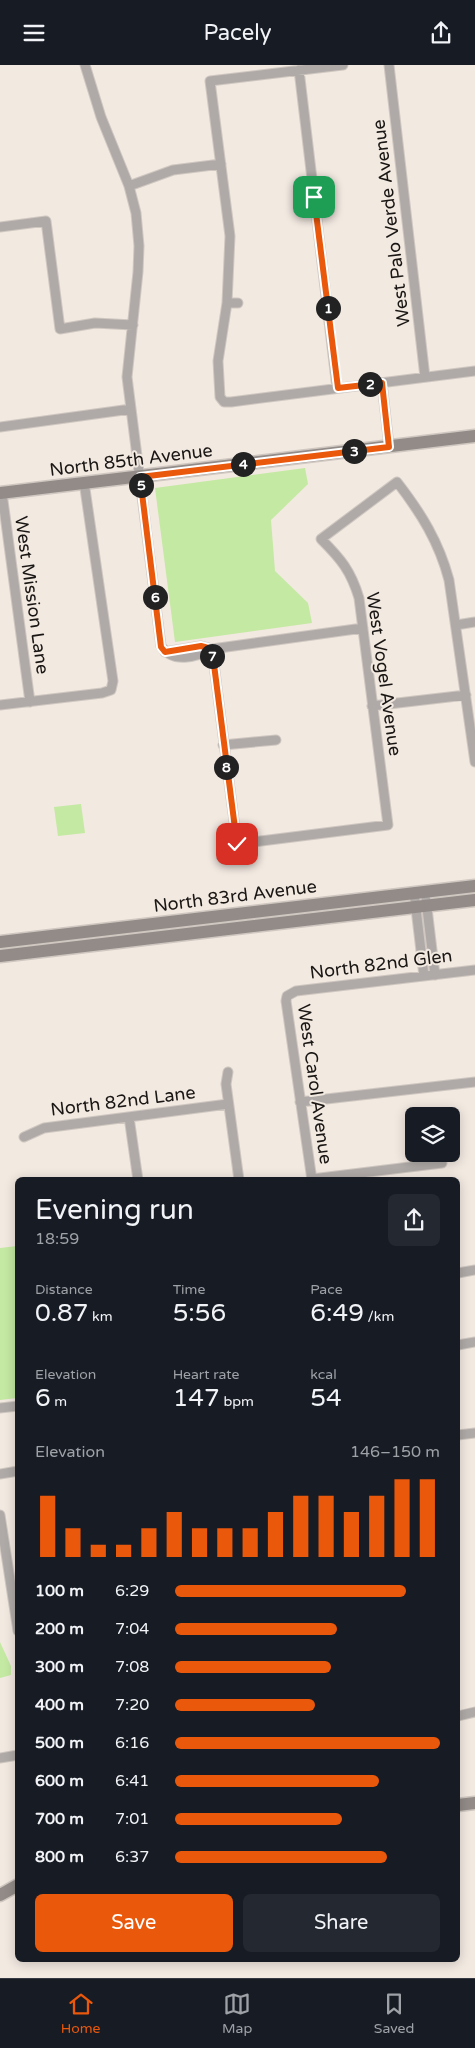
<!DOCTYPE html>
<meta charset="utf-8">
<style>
body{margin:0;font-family:"Varela Round",sans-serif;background:#242831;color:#f1f3f6;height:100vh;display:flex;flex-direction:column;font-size:19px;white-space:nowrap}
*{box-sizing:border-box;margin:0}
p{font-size:16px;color:#9ea1a6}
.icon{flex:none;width:28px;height:28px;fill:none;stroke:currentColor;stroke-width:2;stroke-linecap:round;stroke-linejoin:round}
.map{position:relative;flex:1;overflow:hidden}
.side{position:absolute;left:15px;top:1112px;width:445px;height:785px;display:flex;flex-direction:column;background:#171b24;border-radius:8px;box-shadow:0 2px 12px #0003}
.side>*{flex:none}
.fabs{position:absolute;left:405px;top:1042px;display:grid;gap:10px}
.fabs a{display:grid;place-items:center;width:55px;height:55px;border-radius:8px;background:#171b24;box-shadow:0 2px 12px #0003;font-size:25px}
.pin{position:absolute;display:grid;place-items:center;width:42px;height:42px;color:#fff;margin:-21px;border-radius:10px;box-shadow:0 2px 8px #0006}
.km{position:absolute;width:25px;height:25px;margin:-12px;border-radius:50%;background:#222;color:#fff;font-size:14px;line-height:25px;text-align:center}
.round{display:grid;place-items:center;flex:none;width:52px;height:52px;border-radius:8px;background:#242831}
.overview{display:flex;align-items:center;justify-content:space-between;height:85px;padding:0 20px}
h1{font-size:28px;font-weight:600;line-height:38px}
.metrics{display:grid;grid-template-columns:repeat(3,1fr);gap:8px;height:85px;padding:5px 20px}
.metrics div{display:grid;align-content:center}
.metrics b{font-size:25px;font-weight:600}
.metrics small{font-size:14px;font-weight:400}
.metrics p{font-size:14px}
.chart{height:140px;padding:10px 20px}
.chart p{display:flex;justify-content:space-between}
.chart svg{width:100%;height:90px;margin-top:5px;stroke:#ea580c;stroke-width:6}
.cta{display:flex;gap:10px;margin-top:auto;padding:10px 20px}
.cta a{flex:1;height:58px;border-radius:8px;background:#ea580c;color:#fff;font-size:20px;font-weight:600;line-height:58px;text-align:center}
.cta a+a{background:#242831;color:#f1f3f6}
ul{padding:0 20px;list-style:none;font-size:16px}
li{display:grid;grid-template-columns:80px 60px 1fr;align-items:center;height:38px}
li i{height:12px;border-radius:6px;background:#ea580c}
header{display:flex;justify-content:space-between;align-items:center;height:65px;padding:0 20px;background:#171b24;font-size:22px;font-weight:600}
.dock{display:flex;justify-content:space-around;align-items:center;height:70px;border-top:1px solid #363941;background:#171b24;font-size:14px;color:#9ea1a6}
.dock a{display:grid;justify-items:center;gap:2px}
.dock .on{color:#ea580c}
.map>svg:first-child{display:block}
</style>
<header><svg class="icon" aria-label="menu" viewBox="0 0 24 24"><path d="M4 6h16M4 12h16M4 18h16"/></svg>Pacely<svg class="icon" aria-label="share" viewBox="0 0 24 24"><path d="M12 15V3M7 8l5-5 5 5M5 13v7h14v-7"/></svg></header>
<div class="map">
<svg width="475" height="1913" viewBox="0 0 475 1913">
<rect width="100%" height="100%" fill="#f2e9e1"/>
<path fill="#c4e9a2" d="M305,403L308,419L271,455L275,506L308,538L312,558L175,577L155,423Z
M81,739L85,768L58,771L54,742Z
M17,1181V1333L0,1335V1183Z
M0,1577L11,1601V1610L0,1613Z"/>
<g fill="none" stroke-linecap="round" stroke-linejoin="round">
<g stroke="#cfc7c0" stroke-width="11">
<path id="street" d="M85,0L101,52L129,121L136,148L139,181L138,207L127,312L161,581C173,599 196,592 212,584L363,563
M343,0L210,16L230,171L227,238L218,296L220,332L224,337H231L475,306
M389,0L425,312
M299,5L337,323
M129,121L173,105L221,99
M0,162L46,156L60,264L95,258L133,260
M227,238H238
M382,318L389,381
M0,362L131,344
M2,428L30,637
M456,560L475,557
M212,584L237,779L388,760L359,533C351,506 341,494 321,474L397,417C421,448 439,477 449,515L475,697
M165,587L201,581L212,584
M0,640L102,628L111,625L113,616L84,417
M372,641L466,630
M223,680L276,675
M414,827L424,911
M426,835L435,910
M228,1007L226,1019L239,1115
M300,1037L475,1017
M129,1052L138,1115
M24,1072L44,1063L228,1039
M312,1114L442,1098
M312,1115L286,936L287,931L296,926L475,905
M458,1208L475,1205
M458,1280L475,1277
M0,1343L18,1341
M458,1370L475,1368
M0,1409L18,1406
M0,1450L18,1566
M458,1651L475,1647
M0,1693L18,1690"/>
</g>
<g stroke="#cfc7c0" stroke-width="15">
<path id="secondary" d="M0,428L475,371
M0,877L475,821
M0,891L475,835
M458,1740L475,1738
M0,1830L18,1820"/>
</g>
<use href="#street" stroke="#afaaa8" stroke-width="9"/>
<use href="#secondary" stroke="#928b88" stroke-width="12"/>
</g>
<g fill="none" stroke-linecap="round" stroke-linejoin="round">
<g stroke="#fff" stroke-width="10">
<path id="route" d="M237,779L212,584L201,581L165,587L161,582L140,412L389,382L382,318L338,323L314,132"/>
</g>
<use href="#route" stroke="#ea580c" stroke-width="6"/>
</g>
<g text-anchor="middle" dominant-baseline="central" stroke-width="4" stroke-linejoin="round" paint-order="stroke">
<g font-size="18" fill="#191614" stroke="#f2e9e1">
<text transform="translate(391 158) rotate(-97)">West Palo Verde Avenue</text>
<text transform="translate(131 395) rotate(-7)">North 85th Avenue</text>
<text transform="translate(32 530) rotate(82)">West Mission Lane</text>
<text transform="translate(384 609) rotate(82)">West Vogel Avenue</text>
<text transform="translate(235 831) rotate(-7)">North 83rd Avenue</text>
<text transform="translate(381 899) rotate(-7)">North 82nd Glen</text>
<text transform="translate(315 1019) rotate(82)">West Carol Avenue</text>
<text transform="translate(123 1036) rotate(-7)">North 82nd Lane</text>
</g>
</g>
</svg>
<div class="fabs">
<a><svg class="icon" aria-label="layers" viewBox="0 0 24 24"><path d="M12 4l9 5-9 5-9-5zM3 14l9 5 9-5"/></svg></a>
</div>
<div class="pin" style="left:314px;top:132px;background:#1e9e55"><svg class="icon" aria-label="arrive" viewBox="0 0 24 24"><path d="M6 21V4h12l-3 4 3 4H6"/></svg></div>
<div class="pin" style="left:237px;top:779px;background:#d93025"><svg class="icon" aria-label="check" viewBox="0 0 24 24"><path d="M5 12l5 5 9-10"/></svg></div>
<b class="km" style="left:328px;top:243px">1</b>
<b class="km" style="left:370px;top:319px">2</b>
<b class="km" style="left:354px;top:386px">3</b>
<b class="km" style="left:243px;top:399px">4</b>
<b class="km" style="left:141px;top:420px">5</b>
<b class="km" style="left:155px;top:532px">6</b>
<b class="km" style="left:212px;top:591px">7</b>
<b class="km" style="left:226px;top:702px">8</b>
<section class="side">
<div class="overview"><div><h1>Evening run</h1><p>18:59</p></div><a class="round"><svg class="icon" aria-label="share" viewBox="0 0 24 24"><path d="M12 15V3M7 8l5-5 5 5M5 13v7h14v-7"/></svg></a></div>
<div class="metrics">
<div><p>Distance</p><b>0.87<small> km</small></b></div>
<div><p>Time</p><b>5:56</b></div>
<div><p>Pace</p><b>6:49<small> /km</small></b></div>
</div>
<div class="metrics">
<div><p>Elevation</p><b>6<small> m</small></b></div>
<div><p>Heart rate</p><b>147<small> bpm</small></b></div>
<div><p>kcal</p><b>54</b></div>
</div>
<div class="chart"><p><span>Elevation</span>146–150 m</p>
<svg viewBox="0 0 160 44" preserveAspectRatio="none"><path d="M5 44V14M15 44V30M25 44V38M35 44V38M45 44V30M55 44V22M65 44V30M75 44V30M85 44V30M95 44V22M105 44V14M115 44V14M125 44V22M135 44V14M145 44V6M155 44V6"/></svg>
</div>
<ul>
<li><b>100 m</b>6:29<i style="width:87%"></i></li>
<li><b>200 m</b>7:04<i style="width:61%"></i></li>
<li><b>300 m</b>7:08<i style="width:59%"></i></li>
<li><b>400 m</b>7:20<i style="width:53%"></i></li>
<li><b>500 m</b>6:16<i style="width:100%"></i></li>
<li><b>600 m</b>6:41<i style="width:77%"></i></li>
<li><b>700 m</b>7:01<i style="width:63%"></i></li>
<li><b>800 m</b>6:37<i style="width:80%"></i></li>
</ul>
<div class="cta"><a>Save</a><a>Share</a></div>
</section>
</div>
<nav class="dock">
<a class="on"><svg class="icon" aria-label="home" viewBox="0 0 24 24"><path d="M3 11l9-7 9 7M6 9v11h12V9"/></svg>Home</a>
<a><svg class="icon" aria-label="map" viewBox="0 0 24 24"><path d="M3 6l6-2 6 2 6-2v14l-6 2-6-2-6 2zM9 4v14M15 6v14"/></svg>Map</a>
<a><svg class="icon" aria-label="saved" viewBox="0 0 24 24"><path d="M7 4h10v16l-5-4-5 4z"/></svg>Saved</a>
</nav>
